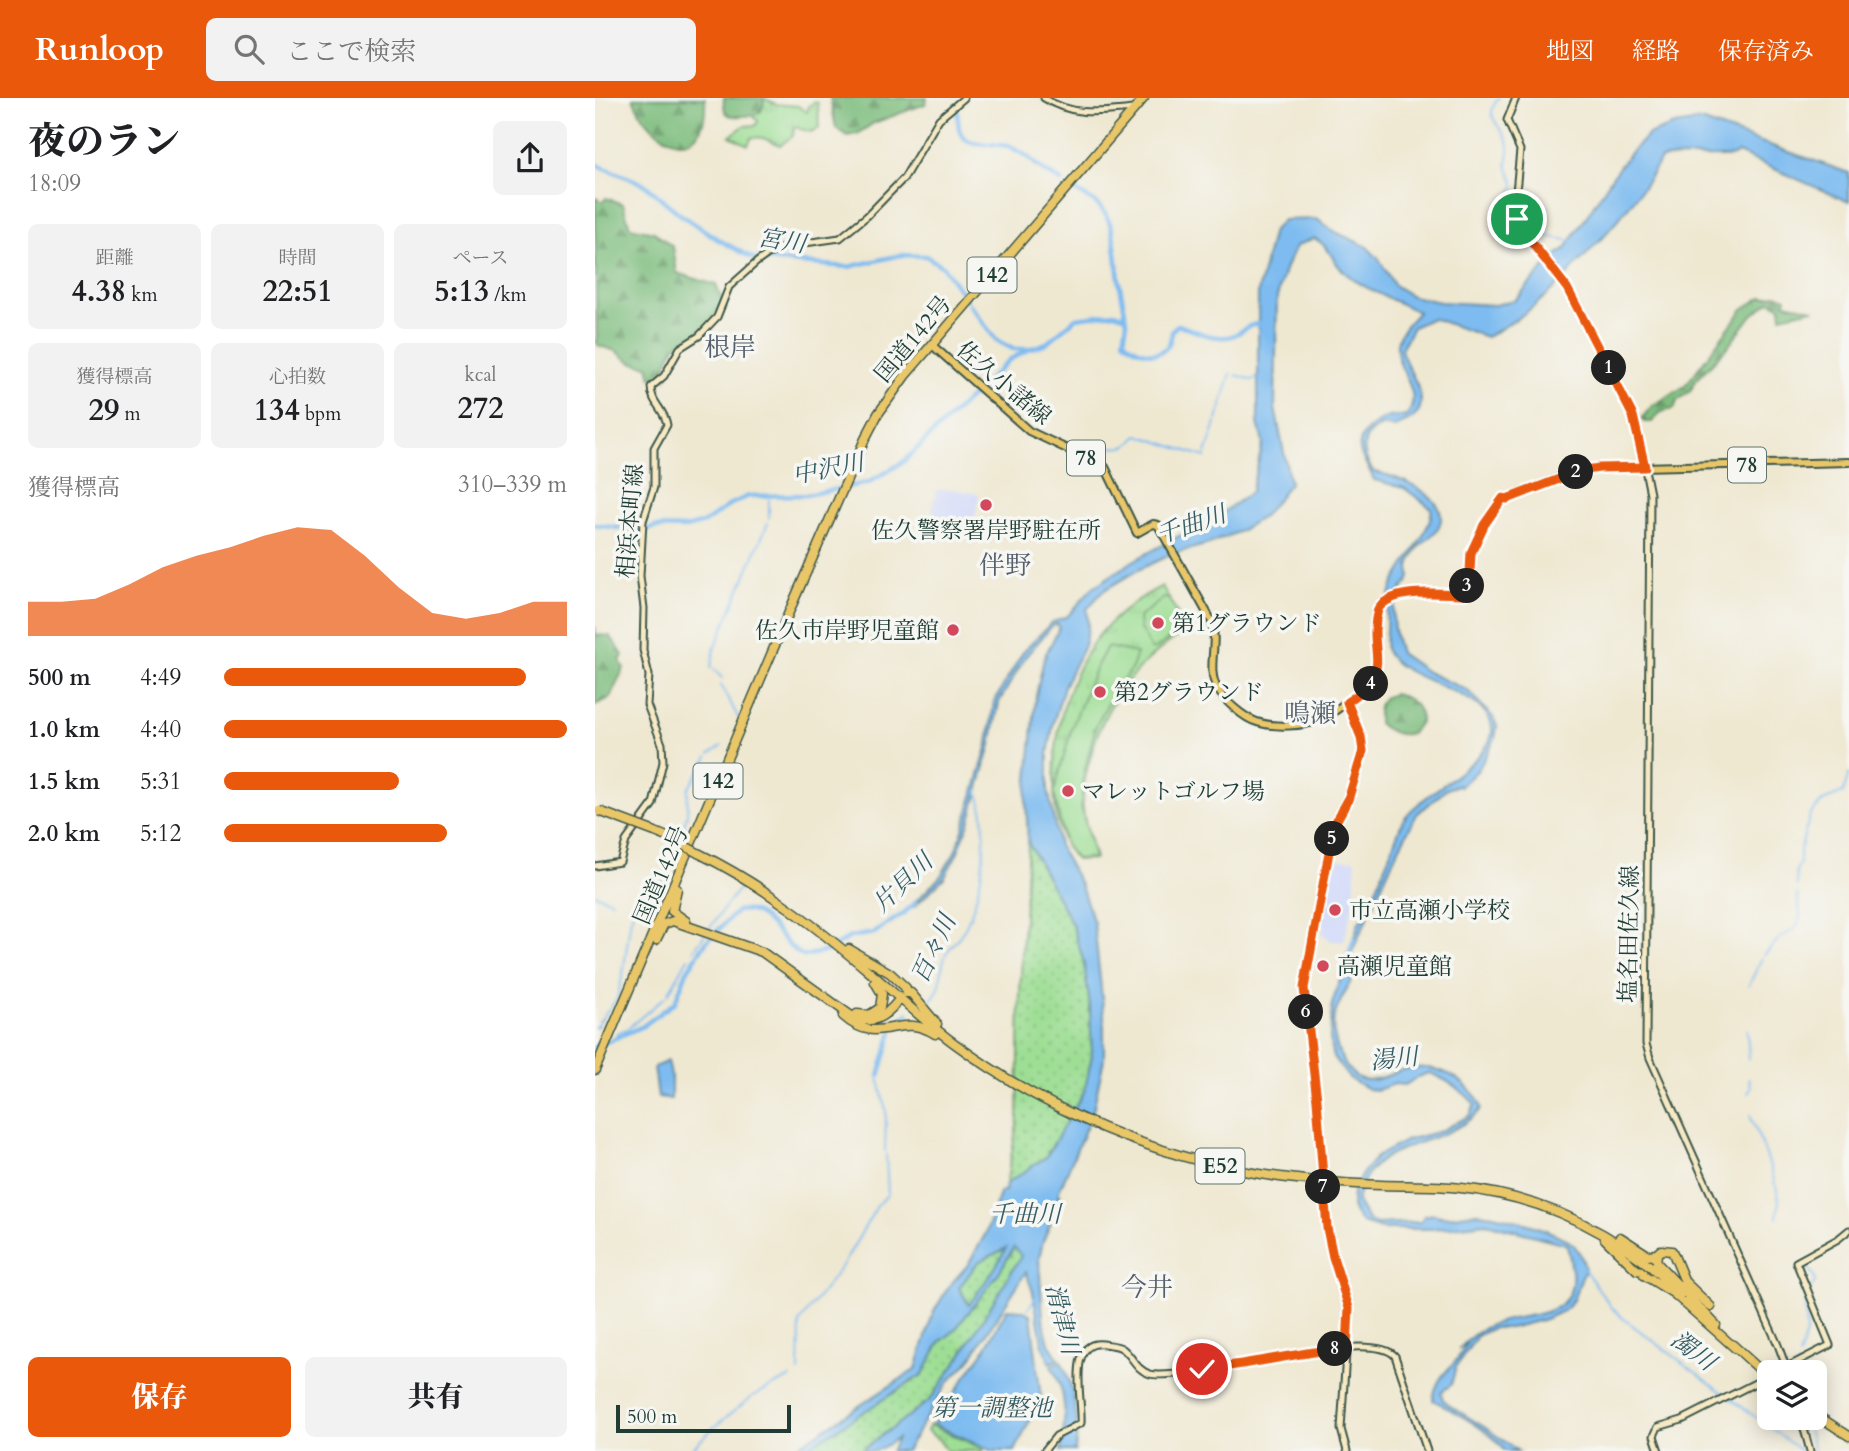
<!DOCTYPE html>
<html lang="ja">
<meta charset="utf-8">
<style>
body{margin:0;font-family:Cardo,"Noto Serif JP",serif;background:#f2f2f2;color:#202124;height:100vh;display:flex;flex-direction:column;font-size:26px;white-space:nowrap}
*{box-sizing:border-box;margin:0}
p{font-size:23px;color:#757577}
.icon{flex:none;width:38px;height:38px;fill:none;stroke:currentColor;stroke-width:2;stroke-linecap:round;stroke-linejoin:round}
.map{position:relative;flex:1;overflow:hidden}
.details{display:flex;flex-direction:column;background:#fff;width:595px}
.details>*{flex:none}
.tools{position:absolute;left:1162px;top:1262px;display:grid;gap:14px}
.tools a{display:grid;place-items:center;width:70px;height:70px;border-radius:10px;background:#fff;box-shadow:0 4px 18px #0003;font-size:35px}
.scale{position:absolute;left:21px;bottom:18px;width:175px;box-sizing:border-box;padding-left:7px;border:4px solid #1f3d34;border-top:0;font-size:19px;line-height:24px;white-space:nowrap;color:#1f3d34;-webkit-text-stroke:5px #f6f6f2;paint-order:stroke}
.pin{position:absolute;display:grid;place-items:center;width:60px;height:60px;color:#fff;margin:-30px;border:4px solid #fff;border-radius:50%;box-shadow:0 2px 7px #0007}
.km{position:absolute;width:35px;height:35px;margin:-18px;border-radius:50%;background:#222;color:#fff;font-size:19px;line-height:35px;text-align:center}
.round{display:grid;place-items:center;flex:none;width:74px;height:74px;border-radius:10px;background:#f2f2f2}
.head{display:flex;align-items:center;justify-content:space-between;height:119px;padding:0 28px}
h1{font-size:38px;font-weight:800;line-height:52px}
.stats{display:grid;grid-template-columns:repeat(3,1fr);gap:10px;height:119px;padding:7px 28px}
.stats div{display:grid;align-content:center;border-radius:10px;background:#f2f2f2;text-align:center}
.stats b{font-size:30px;font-weight:800}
.stats small{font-size:19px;font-weight:400}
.stats p{font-size:19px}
.chart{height:196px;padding:14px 28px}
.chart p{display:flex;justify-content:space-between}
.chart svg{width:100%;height:126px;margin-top:7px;fill:#ea580c;opacity:.7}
.primary-button{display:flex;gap:14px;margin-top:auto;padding:14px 28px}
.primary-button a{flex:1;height:80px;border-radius:10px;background:#ea580c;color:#fff;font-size:28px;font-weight:800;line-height:80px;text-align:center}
.primary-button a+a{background:#f2f2f2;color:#202124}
ul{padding:0 28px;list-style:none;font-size:23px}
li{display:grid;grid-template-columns:112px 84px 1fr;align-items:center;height:52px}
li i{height:18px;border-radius:9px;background:#ea580c}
header{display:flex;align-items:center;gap:42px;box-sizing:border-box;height:98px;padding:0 35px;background:#ea580c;color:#fff}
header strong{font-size:33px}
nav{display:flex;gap:38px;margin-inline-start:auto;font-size:24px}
.search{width:490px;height:63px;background:#f2f2f2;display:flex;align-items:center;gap:18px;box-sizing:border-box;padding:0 24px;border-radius:10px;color:#757577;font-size:26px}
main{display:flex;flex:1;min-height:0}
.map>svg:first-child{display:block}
</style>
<header>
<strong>Runloop</strong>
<div class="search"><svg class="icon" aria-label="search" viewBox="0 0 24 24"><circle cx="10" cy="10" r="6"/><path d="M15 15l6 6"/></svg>ここで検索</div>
<nav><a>地図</a><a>経路</a><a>保存済み</a></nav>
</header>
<main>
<section class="details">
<div class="head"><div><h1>夜のラン</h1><p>18:09</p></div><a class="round"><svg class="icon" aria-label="share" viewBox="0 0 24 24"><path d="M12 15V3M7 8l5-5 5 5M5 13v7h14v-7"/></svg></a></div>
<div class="stats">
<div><p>距離</p><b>4.38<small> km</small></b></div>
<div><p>時間</p><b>22:51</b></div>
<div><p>ペース</p><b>5:13<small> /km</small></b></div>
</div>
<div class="stats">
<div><p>獲得標高</p><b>29<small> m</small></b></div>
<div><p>心拍数</p><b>134<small> bpm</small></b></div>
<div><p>kcal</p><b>272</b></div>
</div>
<div class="chart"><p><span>獲得標高</span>310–339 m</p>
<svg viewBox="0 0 160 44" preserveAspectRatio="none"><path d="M0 44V32L10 32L20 31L30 26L40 20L50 16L60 13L70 9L80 6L90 7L100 16L110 27L120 36L130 38L140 36L150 32L160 32V44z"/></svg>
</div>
<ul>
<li><b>500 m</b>4:49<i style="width:88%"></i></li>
<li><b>1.0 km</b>4:40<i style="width:100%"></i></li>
<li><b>1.5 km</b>5:31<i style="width:51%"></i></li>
<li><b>2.0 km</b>5:12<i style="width:65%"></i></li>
</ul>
<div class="primary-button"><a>保存</a><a>共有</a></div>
</section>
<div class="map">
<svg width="1254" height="1353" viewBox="0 0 1254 1353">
<defs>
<pattern id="grass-dots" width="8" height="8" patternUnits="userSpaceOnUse" patternTransform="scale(1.75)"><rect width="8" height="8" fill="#9ede94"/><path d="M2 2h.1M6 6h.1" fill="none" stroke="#88bf80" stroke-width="1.8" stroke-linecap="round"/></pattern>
<pattern id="forest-firs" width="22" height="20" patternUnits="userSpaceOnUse" patternTransform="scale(1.75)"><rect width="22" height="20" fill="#7ebd7e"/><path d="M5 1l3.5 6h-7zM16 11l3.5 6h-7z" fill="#679b68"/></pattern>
<pattern id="park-tufts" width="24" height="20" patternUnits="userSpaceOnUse" patternTransform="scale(1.75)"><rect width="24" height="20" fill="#9ede94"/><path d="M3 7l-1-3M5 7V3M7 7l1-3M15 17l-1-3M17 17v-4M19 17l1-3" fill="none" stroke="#88bf80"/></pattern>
</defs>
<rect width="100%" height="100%" fill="#f6f6f2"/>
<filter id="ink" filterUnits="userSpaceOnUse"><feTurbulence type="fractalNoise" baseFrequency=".0143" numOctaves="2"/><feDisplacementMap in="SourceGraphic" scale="14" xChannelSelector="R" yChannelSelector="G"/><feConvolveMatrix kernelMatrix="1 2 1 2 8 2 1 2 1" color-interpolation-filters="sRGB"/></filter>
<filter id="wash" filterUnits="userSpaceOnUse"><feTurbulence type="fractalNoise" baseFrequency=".00686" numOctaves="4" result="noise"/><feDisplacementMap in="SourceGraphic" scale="28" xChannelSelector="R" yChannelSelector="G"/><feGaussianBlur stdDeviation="1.57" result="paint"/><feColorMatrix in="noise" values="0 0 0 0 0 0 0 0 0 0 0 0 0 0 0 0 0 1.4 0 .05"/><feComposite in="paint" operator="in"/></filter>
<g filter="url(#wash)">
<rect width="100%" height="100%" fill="#efe8d1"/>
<path fill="#d1d9f9" d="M357,391L384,396L378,432H336L338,401L341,400V392Z
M734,761L761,762L759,800L749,844L737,843L726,836L729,828L722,824Z"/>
<path fill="url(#grass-dots)" stroke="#5e8e64" stroke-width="2" d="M433,744L478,828L489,865L495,908L497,958L490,992L451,1059L411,1086L423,1021L425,895Z
M419,1148L427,1157L367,1256L335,1302L266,1353H207L328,1276L345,1244L359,1233L403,1176Z
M411,1150V1154L375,1208L364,1190L383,1164Z"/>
<path fill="url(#forest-firs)" stroke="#4e7d59" stroke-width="2" d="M38,0H110C114,70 55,46 38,0Z
M129,0H168V9L161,17C145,17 126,26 129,0Z
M235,0H332L330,6L279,25L262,36L252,38L241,30Z
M0,99L8,104L11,100L28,106L35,129L59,134L78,149L82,175L121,187L128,204L113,227L80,248L70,270L74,277L70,281L64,278L56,279L53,268L36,264L21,253L4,248L2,245Z
M1182,196L1191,200L1190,205L1219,211L1186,218L1185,208L1175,203L1157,217L1135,246L1101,282L1095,293L1082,303L1079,311L1066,314L1057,324H1049L1047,320L1057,308L1090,288L1148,211L1167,199H1173Z
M0,528L1,537L15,538L28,557L25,563L29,570L15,600L0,607Z
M798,596C814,599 825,606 826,623L817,635C806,639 791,633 783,625V610L788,600Z"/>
<path fill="url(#park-tufts)" stroke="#5e8e64" stroke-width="2" d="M169,0L181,6L203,8L212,14L214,8L219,4L223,5L224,30L216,34L199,29L198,38L185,47L168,40L157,39L153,47L135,38L149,28L161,27L163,23L157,17C168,16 169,10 169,0Z
M567,488L586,522L581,531L585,537C538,568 508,607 495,661C490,677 487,692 488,709C489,726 496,744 500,761L481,762C448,729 458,634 474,593C480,576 488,560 498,545C516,520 540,502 567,488Z
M335,1327L389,1351L388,1353H352L344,1342L332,1333Z"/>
<path fill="#9ede94" stroke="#5e8e64" stroke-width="2" d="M569,500L574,501L585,521L579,529V537L560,551H556L545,531L544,519Z
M512,549L541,555C540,571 531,577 523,589C514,602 507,616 500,630L498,631L500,632L489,674L486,708L499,760L481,761L470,747L459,694L477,629L500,571Z"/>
<path fill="#7dbbf0" stroke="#4e7c92" stroke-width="2" fill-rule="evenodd" d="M1106,23L1254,75V104L1143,55L1139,58C1115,61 1090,57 1066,61C1045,98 1019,128 990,158C956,194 936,216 891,239L837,220L818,229L806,251C810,271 839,301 819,319C813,325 805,325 799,330L789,327C784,329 777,332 774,336C765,347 771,365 779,374C799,377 848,395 846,421C845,433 834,439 827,446C823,449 816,461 814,468C814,471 815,475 815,479C813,486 806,491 803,497C794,516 799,536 805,555L832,574L872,592L898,619L902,628L900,641L883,672L865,689L863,687L852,691L822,716L801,756L759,849L754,862L759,876C753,891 743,904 739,920C735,938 749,980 771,982C783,983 796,976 807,972C829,966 851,971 868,985C876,993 884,999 886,1011C847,1055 774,1036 762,1104L774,1123L782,1126L826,1124L829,1118L839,1116C850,1122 869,1115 882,1115C904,1116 956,1131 975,1144C983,1149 989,1163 990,1172L978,1202L969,1213L947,1222L915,1230H898L882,1238L861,1269L856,1287L846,1294L848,1302L854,1307L891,1330L923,1353H910C898,1333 857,1313 838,1302C842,1272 862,1270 871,1246L863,1252C872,1243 881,1233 893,1228C924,1213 983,1225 977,1173C975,1163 975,1155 971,1146L891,1125L839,1131H786L767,1125L760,1116L757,1109L758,1093L767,1076L781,1059L812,1042L846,1033L874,1018L880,1007C869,993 851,981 834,975L825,978L810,987L800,986L782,992L773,991L754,980L738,959L735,941L737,906L764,824L771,817L808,722C826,695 895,664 897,634C900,592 805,585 791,553C789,547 791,538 791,531C791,515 793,499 799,485C808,466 840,428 836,410L809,390L779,382C770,359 751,347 780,326C790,319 799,316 811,319C831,292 799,274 802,246C804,233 815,223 823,214C798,201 769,192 748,173C735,161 736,149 719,140L701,148L691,169L682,199L680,310L695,385L669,418L645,433L614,446L577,456L545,471L508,493L492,511L493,529L489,548L469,588L459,623L453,656V691L464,748L485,786L499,825L509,918V961L498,1013L464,1093L463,1098L467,1099L448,1143L444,1160L448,1220L454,1246L464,1261L455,1265L448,1249L438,1194L431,1174L374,1263L353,1284L311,1353H296L302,1341L281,1353H266L335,1302L367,1256L426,1158L419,1149L403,1176L359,1233L345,1244L328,1276L207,1353H199L204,1347L321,1271L338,1215L354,1188L372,1168L391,1135L406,1093H410L411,1086L451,1059L490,992L497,957L495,908L489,865L478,828L433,744L431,702L441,598L449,560L464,530L463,526L457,528L431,558L404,604L396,647L374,725L362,756L349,780L319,809L317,807L345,779L359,756L368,732L393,646L399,604L428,554L456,525L473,518L497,490L538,463L630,413L656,394L668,345L663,325V194L678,132L688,122L722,121L736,132L771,148L784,161L799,187L817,198L845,204L900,207L920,202L959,159L971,150L1019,76L1034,56L1053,37L1079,27ZM411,1150L400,1170L374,1207L364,1190L383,1164Z
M73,963L76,977V1001L63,999L59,969Z
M412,1211L427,1212L436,1217L446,1300L420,1353H398L338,1326L390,1251Z
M466,1263C479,1289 485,1324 480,1353H466C471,1322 473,1295 456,1268Z"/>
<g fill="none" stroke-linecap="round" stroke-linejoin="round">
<path stroke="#7dbbf0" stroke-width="2" d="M904,0C885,21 911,29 914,48C915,56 911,63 913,70C914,76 919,79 919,86C918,101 904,108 913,128L925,133
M934,135L977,143
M641,277L657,282L663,280
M622,322L636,275
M549,339L610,359L621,325
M503,350C522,347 529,356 543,337L547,338
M498,359L502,352
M175,398V396
M174,420V402
M336,435L349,437
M351,437L379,436
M150,478L173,425
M121,547L150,479
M116,570L120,548
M119,571L127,580
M126,587L144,621
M115,656L127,648
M84,742L92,717L93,691L113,659
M1202,788L1201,773L1205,765V752L1215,717L1228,703L1248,695L1254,676
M143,792L149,784
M0,796L17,803
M113,832L142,793
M99,852L110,836
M1169,857L1186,839L1200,831L1204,824L1205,815L1202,796
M1154,887L1167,860
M73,896L93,860
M22,900L28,876L36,819L40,811L67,793L73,767L82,747
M332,905C352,890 342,875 351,856C356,847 365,839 370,830C386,797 392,753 388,717C387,708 384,699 382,690
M4,924L21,902
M0,929L3,926
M1152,932L1154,961
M18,941L24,934L32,931L70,899
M284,982L291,1013L290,1053
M1153,995L1156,990L1154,980
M1155,1017C1163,1040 1175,1061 1180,1086
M1181,1088L1184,1103L1182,1120
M1206,1167L1213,1170L1218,1177
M989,1171L1018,1211L1029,1221L1206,1353
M1215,1192L1220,1184L1219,1178
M433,1211L440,1200
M1204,1259L1211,1236L1210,1209L1213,1198
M204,1274L205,1224L249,1165L282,1108L293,1096L291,1057
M1202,1274L1203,1267
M1210,1320L1219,1353
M98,1350L119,1329L158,1298L196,1279
M455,1353L468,1342"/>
<path stroke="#7dbbf0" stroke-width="4.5" d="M362,8C364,34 361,44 391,46
M395,46L414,48L428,56
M430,57L449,73L466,83
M0,66L49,86L86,117L124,142L159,161L253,169L306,157L331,158L348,169L372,202
M474,89C483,95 494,100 502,106C522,123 520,157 524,180
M524,183L532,224L529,242C538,251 559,261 570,251C576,247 576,237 578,231L583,227C598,232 616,241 632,239C646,238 652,223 668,227
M375,207L401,242L418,251H434L452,245L481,220L519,215L529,218
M0,427L49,433L61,429L91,430L109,425L136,406L154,398L211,397L273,385L308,364L414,262L434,251
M753,859L759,841
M0,949L48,928L80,904L92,873L111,844L142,813C173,806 185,848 209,858L232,853L255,839L279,835L309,815L320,805
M284,978L299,927L313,916"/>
</g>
</g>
<g filter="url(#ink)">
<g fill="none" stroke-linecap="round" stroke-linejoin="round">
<g stroke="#3e574c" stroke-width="9">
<path id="secondary" d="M449,0C478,19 506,14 539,11
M921,0L912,22L925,52L920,105L923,125L972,190L1036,314L1042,332L1055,396L1051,946L1055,960L1183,1247L1193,1274
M0,768L25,764L31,743L58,706L68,664L67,646L52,607L54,577L48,552L49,510L45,478L48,423L59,389V350L72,327C70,312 56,305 56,289L69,278L85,250L104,238L122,219L134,189L162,164L173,156L196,147L245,140L272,118L309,80L344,21L369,0
M728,1080L722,1002L709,886L739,727L753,702L768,653L766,639L752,604
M728,1092L736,1152L754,1210L746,1331L752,1353
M1182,1274L1235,1247L1201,1164L1243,1141L1254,1132
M1206,1320L1215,1353
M449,1353L461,1338L486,1325C488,1303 471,1242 508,1246C514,1247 523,1247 528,1251C538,1259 541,1272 555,1276C569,1280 632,1269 649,1266C677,1260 782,1236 800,1258L832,1353
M1064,1353L1059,1338L1063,1329L1087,1322L1168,1281"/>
</g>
<g stroke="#3e574c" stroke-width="10">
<path id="primary" d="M337,247L434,333L510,369L542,435L558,426L563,427L616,522C624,544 611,571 622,590C629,603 649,620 662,624C679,630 709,628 725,622C735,618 743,610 752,604C762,597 774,592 779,580C787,561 772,520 786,507C803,490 847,496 869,496L875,474L876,455L891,423L908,400H915L965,379L1004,370L1254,364"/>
</g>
<g stroke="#3e574c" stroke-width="11">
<path id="highway" d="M60,734L77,741
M103,755C167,786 223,830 277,876C304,899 330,924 359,945C435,1001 520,1041 612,1065C669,1080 728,1085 786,1087C813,1088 840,1087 866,1090C934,1097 998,1124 1051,1165
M82,791L77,813L91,823
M61,842L69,826L78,823L167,854L255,917C276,929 290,919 303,903
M254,851L295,875L311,890V895H316L342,926
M262,916L274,917L285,910L287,896L280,884
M248,918C285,951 303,912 340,936
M0,972L200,500L270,341L283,316L310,278L549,0
M1025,1139L1053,1157L1061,1156
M1010,1141L1042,1172L1048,1173L1049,1177L1078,1195L1140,1250
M1062,1157L1061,1164L1121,1227
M1058,1159L1066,1152L1077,1153L1090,1184L1116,1209
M1055,1168L1086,1196
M1138,1247L1174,1280
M1220,1316L1254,1338"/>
</g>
<use href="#secondary" stroke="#f6e9c3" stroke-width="5"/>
<use href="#primary" stroke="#e9c769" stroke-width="6"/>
<use href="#highway" stroke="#e9c769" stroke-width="8"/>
<g stroke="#3e574c" stroke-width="9" stroke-linecap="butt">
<path id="secondary-bridge" d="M728,1080V1092"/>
</g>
<g stroke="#3e574c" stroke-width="11" stroke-linecap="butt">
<path id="highway-bridge" d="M4,713L60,734
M77,741L103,755
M1051,1165L1055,1168"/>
</g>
<use href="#secondary-bridge" stroke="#f6e9c3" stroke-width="5"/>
<use href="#highway-bridge" stroke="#e9c769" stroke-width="8"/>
</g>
</g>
<g fill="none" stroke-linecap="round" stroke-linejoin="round" filter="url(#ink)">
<g stroke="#fff" stroke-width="14">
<path id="route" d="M607,1271C656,1267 703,1254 752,1250L754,1210L738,1159L732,1130L722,1002L709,890L739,727L753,702L768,653L766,639L752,604C802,572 771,556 783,511C798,489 845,496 869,496L875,474L876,455L889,427L908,400L912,401L985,373L1004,370L1050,369L1038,318L983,211L972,190L931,137L922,121"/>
</g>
<use href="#route" stroke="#ea580c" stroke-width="9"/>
</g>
<g fill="#d1495b" stroke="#f6f6f2" stroke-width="2.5">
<circle cx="391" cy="407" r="7"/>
<circle cx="563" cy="525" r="7"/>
<circle cx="358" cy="532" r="7"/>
<circle cx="505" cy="594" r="7"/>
<circle cx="473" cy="693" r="7"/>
<circle cx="740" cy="812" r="7"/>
<circle cx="728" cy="868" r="7"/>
</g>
<g text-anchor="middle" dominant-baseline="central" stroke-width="7" stroke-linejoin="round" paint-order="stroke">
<g fill="#f6f6f2" stroke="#60746d" stroke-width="2">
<rect x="372.5" y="159.5" width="49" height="35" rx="5"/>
<rect x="472" y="342.5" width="38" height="35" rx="5"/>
<rect x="1133" y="349.5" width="38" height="35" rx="5"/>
<rect x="98.5" y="665.5" width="49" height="35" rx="5"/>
<rect x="600.5" y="1050.5" width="49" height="35" rx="5"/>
</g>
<g font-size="21" font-weight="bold" fill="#1f3d34">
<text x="397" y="177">142</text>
<text x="491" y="360">78</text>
<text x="1152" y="367">78</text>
<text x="123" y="683">142</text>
<text x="625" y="1068">E52</text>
</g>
<g font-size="23" fill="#1f3d34" stroke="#f6f6f2">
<text transform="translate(318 241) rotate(-50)">国道142号</text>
<text transform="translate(409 285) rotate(40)">佐久小諸線</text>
<text transform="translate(35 423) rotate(-85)">相浜本町線</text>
<text transform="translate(66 777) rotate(-67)">国道142号</text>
<text transform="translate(1034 836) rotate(-89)">塩名田佐久線</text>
</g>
<g font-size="23" fill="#1f3d34" stroke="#f6f6f2" text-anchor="start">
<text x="391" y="432" text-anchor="middle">佐久警察署岸野駐在所</text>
<text x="577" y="525">第1グラウンド</text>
<text x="344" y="532" text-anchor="end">佐久市岸野児童館</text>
<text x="519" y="594">第2グラウンド</text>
<text x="487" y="693">マレットゴルフ場</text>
<text x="754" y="812">市立高瀬小学校</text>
<text x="742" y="868">高瀬児童館</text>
</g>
<g font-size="24" font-style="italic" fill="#365c63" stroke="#f6f6f2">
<text transform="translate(187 143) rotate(9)">宮川</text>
<text transform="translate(233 371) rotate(-11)">中沢川</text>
<text transform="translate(596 427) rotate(-19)">千曲川</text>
<text transform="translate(308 785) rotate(-44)">片貝川</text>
<text transform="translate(339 851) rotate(-65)">百々川</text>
<text transform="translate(799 961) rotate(-6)">湯川</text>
<text x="430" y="1116">千曲川</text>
<text transform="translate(467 1221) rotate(76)">滑津川</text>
<text transform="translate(1098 1253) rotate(37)">濁川</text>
<text x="397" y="1310">第一調整池</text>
</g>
<g font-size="26" fill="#56606c" stroke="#f6f6f2">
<text x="135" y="249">根岸</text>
<text x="410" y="467">伴野</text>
<text x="715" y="615">鳴瀬</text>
<text x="552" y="1189">今井</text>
</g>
</g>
</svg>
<div class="tools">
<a><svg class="icon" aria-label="layers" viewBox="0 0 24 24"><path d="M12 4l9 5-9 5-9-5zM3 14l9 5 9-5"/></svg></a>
</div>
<div class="scale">500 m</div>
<div class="pin" style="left:922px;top:121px;background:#1e9e55"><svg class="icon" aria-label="arrive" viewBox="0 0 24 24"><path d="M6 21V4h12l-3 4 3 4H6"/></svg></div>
<div class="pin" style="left:607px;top:1271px;background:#d93025"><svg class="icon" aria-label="check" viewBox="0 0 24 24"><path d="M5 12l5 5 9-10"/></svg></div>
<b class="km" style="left:1014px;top:270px">1</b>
<b class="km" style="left:981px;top:374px">2</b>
<b class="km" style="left:872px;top:488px">3</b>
<b class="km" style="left:776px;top:586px">4</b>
<b class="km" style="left:737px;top:741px">5</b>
<b class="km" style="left:711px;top:914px">6</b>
<b class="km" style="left:728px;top:1089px">7</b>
<b class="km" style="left:740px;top:1251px">8</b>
</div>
</main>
